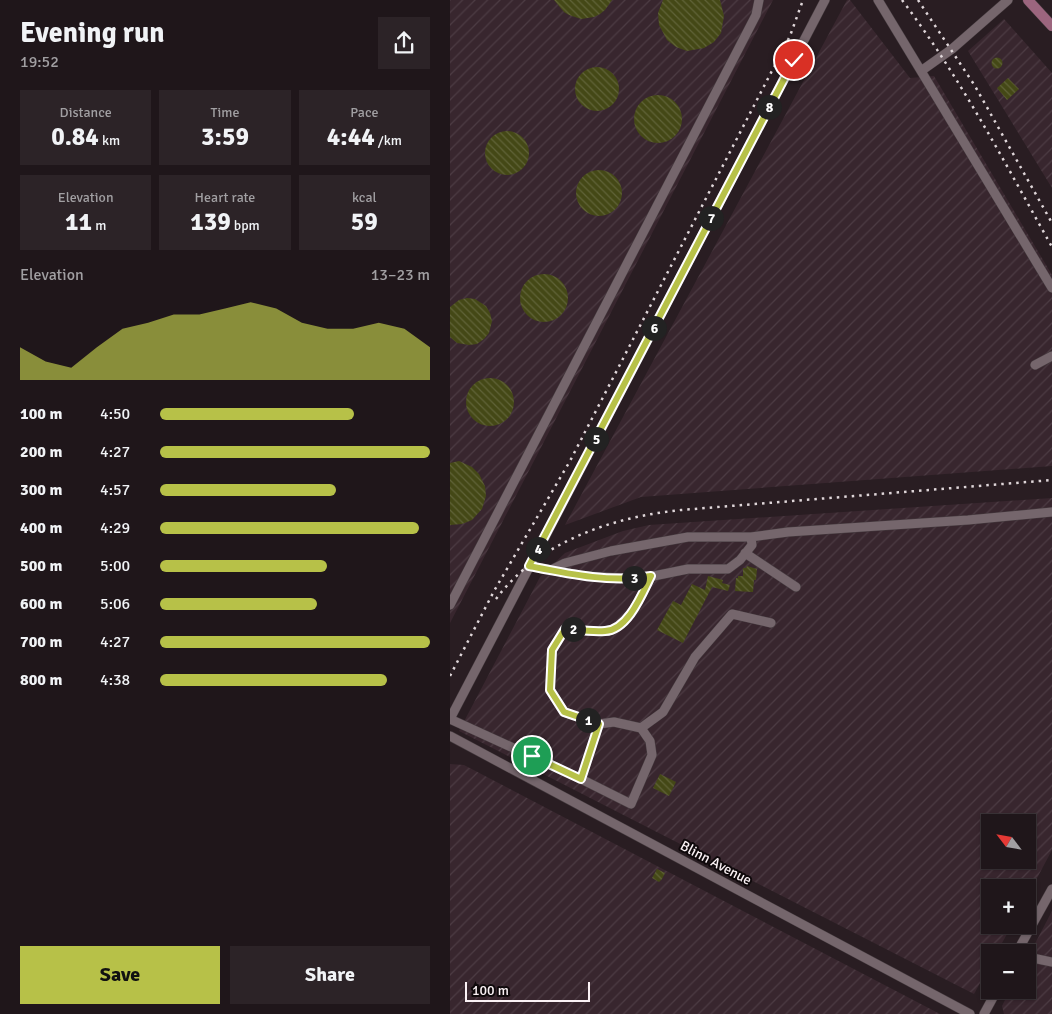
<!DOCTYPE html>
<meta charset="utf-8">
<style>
body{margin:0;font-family:Signika,sans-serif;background:#2c2327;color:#f1f3f6;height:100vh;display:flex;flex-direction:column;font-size:19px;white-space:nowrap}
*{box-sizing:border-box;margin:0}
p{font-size:16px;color:#a19fa2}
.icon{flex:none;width:28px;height:28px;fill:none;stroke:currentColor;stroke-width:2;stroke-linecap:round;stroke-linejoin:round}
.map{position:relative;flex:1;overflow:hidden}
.panel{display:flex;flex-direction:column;background:#1f161a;width:450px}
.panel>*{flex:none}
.needle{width:32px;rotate:301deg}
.fabs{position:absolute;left:531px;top:814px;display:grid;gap:10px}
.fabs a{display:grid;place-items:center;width:55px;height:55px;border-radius:0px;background:#1f161a;box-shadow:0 1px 4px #0004,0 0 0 1px #3c3539;font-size:25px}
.scale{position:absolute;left:15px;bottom:12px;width:125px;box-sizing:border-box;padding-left:5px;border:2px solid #fbf2f5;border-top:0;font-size:14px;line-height:18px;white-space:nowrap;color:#fbf2f5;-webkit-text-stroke:4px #0f090b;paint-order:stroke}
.pin{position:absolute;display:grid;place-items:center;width:42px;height:42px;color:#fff;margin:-21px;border:2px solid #fff;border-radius:50%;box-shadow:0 1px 5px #0007}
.km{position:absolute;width:25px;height:25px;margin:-12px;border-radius:50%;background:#222;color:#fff;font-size:14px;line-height:25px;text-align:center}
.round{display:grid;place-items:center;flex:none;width:52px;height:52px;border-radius:0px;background:#2c2327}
.overview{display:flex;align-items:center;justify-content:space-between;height:85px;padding:0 20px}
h1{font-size:28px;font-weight:700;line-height:38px}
.stats{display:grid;grid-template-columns:repeat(3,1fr);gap:8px;height:85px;padding:5px 20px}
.stats div{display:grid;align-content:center;border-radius:0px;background:#2c2327;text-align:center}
.stats b{font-size:25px;font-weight:700}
.stats small{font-size:14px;font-weight:400}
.stats p{font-size:14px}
.chart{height:140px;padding:10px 20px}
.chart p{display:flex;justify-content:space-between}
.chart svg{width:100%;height:90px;margin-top:5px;fill:#b7c148;opacity:.7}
.cta{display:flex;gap:10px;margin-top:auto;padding:10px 20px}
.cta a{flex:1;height:58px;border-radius:0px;background:#b7c148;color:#111;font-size:20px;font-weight:700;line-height:58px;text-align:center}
.cta a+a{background:#2c2327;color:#f1f3f6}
ul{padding:0 20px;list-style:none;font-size:16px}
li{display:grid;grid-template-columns:80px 60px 1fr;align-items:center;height:38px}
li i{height:12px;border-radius:6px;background:#b7c148}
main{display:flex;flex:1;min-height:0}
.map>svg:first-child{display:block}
</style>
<main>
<section class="panel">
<div class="overview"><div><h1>Evening run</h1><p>19:52</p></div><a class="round"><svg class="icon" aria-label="share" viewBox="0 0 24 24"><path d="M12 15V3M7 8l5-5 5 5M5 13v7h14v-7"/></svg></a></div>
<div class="stats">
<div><p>Distance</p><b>0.84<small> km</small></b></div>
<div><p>Time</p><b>3:59</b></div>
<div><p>Pace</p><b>4:44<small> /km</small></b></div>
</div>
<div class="stats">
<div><p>Elevation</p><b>11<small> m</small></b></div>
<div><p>Heart rate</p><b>139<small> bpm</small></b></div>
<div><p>kcal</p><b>59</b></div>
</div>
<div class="chart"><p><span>Elevation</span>13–23 m</p>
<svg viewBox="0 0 160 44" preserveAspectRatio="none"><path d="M0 44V28L10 35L20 38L30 28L40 19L50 16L60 12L70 12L80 9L90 6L100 9L110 16L120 19L130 19L140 16L150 19L160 28V44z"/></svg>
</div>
<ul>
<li><b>100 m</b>4:50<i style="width:72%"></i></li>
<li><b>200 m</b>4:27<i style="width:100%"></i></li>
<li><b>300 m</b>4:57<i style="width:65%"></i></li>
<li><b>400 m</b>4:29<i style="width:96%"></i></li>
<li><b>500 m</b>5:00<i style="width:62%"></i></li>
<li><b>600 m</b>5:06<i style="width:58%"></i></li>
<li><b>700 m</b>4:27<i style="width:100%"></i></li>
<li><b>800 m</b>4:38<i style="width:84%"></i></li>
</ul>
<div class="cta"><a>Save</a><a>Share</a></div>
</section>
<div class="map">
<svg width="602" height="1014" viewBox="0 0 602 1014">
<defs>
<pattern id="industrial-furrows" width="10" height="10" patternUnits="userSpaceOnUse" patternTransform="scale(1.25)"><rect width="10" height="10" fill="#38262e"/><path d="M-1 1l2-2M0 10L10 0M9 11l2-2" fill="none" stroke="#4c3b43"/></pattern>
<pattern id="building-back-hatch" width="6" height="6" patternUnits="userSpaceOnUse" patternTransform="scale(1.25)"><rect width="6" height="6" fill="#444816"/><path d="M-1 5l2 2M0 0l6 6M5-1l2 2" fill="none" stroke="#606338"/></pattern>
</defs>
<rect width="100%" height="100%" fill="#291d22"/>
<path fill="url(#industrial-furrows)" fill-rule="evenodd" d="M0,0H323L0,623Z
M397,0H400L460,78L484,76L602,275V466L191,497L115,525Z
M554,19L602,73V188L518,51Z
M602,498V850L578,895V888H540V925H562L547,952H540V965L524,994L9,731L90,577L115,553L128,548L173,531L199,525ZM540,822H578V860H540Z
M0,764L14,765L490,1014H0Z
M602,911V1014H554L552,1006L560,990H578V957Z"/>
<path fill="url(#building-back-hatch)" d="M104,0H162L155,10L150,14L144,17L131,19L119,15L114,12Z
M213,0H270L274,16L271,33L264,42L254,48L237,51L226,47L217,40L209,25L208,13Z
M541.5 63a5.5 5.5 0 1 1 11 0a5.5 5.5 0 1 1-11 0Z
M125 89a22 22 0 1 1 44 0a22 22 0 1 1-44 0Z
M558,78L569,89L557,100L547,88Z
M184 119a24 24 0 1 1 48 0a24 24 0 1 1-48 0Z
M35 153a22 22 0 1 1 44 0a22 22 0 1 1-44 0Z
M126 193a23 23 0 1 1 46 0a23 23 0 1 1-46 0Z
M70 298a24 24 0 1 1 48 0a24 24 0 1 1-48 0Z
M17,298L25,299L36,306L40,313L42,321L39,333L34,339L27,344L19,345L7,343L0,337V307L9,300Z
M16 402a24 24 0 1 1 48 0a24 24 0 1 1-48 0Z
M9,461L22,467L29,474L35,486L36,496L32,509L22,520L12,524L0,525V463Z
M297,566L307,569L306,580H304L303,592L285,591L286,578H288V576H293V568H296Z
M258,576L273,580L272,583L280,585L278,591L262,587L233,643L207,630L223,601L231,605L242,584L255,590Z
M210,774L226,782L219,796L203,788Z
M207,869L215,873L212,879L209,882L202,878Z"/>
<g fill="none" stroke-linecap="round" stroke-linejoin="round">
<g stroke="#453b3f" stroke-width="10">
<path id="minor" d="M428,0L471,71L502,49L558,0
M471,71L602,288
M585,365L602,356
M301,537L338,532L518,520L602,512
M295,553L346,587
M79,566L135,576L189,579L238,569H278L290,560L302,545L301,537H238L161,551L115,563L101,570
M0,605L306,15L309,0
M0,719L375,0
M0,719L131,779L181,804L202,755L200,741L191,728L164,722L149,724
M191,728L213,712L245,657L282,614L321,623
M0,736L520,1014
M131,779L149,724L114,712L100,690L102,650L115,629C128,630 142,632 155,631C178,630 192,594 201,576
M567,952L602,889
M578,957L602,962
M534,1014L547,990"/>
</g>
<g stroke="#453b3f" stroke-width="11">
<path id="major" d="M578,0L602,26"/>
</g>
<use href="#minor" stroke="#75666c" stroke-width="9"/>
<use href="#major" stroke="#9c657e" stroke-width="10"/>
<path stroke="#dfd6d9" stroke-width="2.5" stroke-dasharray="2.5 5" stroke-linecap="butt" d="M452,0C510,77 555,163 602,247
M468,0L525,86L602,223
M46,599C89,541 163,517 231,510L602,480
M0,676L44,591L120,461L340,36L353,0"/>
</g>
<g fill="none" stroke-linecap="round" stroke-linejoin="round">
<g stroke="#fff" stroke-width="10">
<path id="route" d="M82,756L131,779L149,724L114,712L100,690L102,650L115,629C128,630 142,632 155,631C178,630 192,594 201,576C161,583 119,574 79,566L344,60"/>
</g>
<use href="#route" stroke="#b7c148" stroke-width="6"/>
</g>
<g text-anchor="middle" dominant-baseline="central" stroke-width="4" stroke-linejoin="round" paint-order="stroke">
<g font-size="14" fill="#fbf2f5" stroke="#0f090b">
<text transform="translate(266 863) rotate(28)">Blinn Avenue</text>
</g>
</g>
</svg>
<div class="fabs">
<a><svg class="needle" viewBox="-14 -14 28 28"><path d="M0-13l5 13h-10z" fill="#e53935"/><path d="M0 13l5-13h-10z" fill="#a19fa2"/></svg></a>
<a>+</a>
<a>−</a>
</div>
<div class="scale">100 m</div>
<div class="pin" style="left:82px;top:756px;background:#1e9e55"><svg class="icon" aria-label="arrive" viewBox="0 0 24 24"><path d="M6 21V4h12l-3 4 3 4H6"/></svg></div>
<div class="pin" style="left:344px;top:60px;background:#d93025"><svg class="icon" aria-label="check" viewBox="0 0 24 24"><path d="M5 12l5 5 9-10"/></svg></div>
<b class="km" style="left:138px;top:720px">1</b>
<b class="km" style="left:123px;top:629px">2</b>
<b class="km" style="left:184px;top:578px">3</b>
<b class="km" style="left:88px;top:549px">4</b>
<b class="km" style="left:146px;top:439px">5</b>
<b class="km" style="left:204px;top:328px">6</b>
<b class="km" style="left:261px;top:218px">7</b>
<b class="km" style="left:319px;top:107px">8</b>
</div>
</main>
